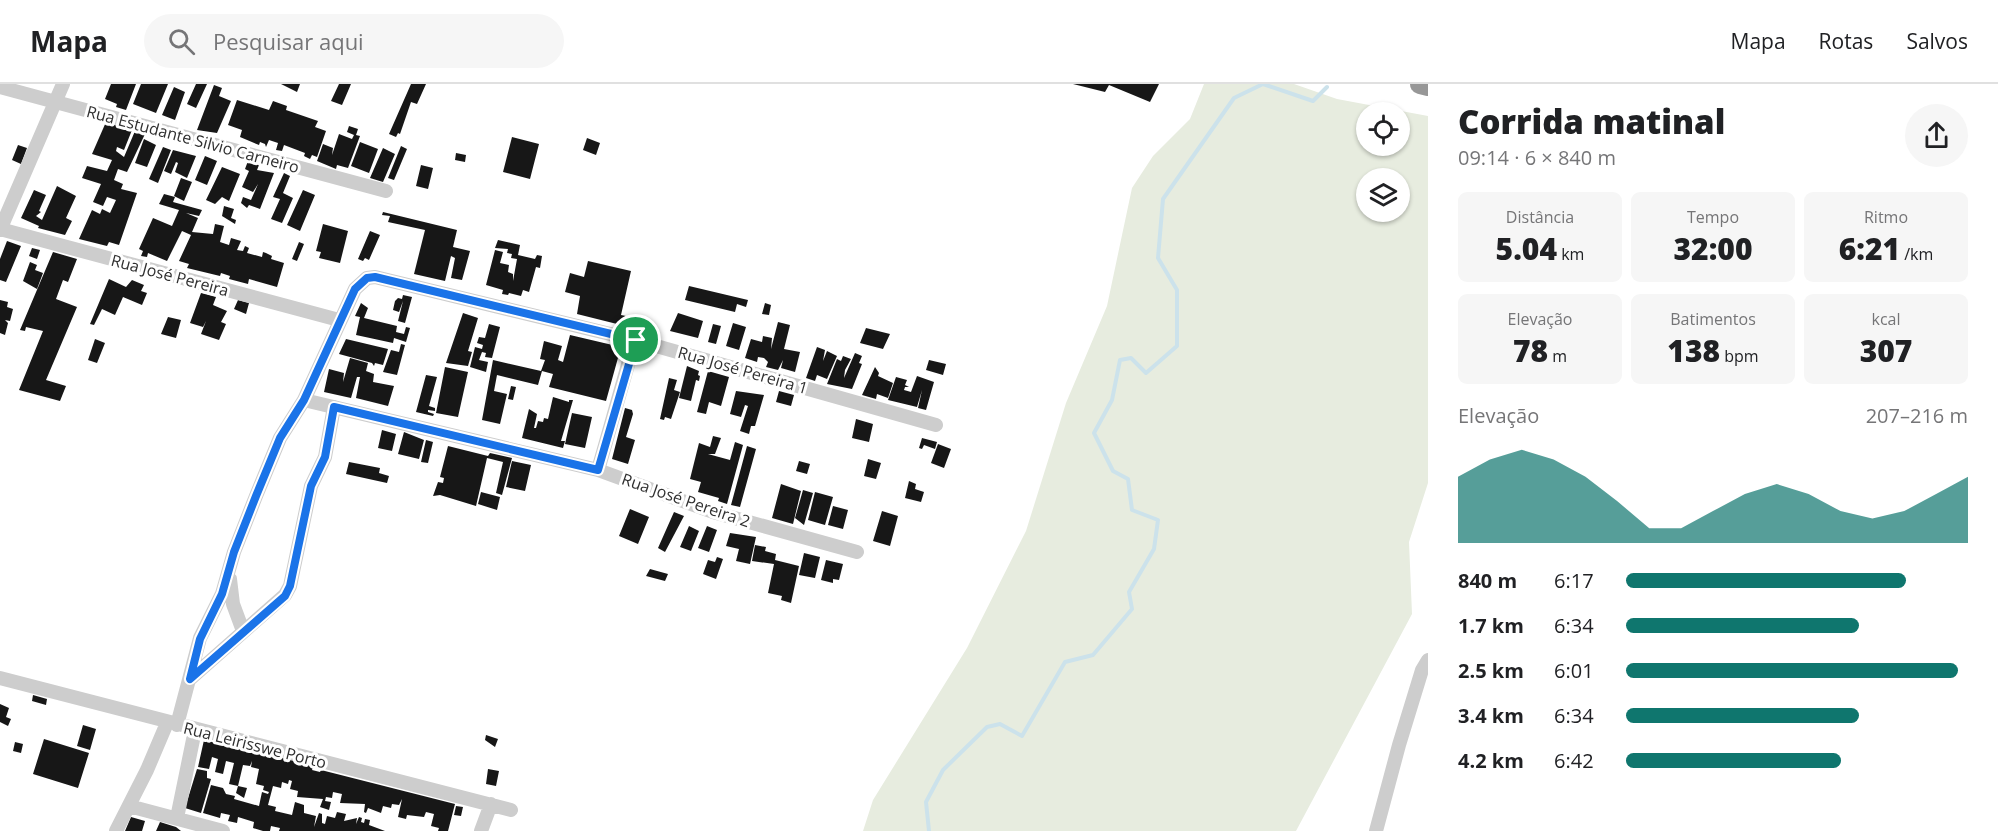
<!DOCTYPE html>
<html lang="pt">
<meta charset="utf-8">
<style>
body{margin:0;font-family:"Open Sans",sans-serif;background:#f6f6f6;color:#202124;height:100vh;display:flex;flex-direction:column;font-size:22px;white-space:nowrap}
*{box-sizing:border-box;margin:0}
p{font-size:20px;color:#757577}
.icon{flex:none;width:33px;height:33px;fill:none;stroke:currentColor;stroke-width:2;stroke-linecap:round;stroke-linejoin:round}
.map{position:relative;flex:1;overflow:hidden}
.details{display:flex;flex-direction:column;background:#fff;width:570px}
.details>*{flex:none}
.tools{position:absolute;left:1356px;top:18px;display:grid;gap:12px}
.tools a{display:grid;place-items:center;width:54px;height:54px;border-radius:50%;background:#fff;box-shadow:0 2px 4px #0004;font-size:30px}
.pin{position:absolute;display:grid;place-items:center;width:51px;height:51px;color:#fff;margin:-26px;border:3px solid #fff;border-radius:50%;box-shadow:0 2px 6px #0007}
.round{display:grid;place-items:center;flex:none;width:63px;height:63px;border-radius:32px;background:#f6f6f6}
.summary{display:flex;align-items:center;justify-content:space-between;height:102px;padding:0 30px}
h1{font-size:33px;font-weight:800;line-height:45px}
.metrics{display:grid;grid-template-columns:repeat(3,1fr);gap:9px;height:102px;padding:6px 30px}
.metrics div{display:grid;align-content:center;border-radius:9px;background:#f6f6f6;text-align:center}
.metrics b{font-size:30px;font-weight:800}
.metrics small{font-size:16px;font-weight:400}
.metrics p{font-size:16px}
.chart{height:168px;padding:12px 30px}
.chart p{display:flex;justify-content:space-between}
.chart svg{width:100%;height:108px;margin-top:6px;fill:#0f766e;opacity:.7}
ul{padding:0 30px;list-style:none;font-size:20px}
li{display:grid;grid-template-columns:96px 72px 1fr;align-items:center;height:45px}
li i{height:15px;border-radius:8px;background:#0f766e}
header{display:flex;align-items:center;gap:36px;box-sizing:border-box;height:84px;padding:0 30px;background:#fff;border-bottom:2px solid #e0e0e0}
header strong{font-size:28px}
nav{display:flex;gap:33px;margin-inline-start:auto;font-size:21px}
.search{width:420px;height:54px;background:#f6f6f6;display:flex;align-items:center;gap:15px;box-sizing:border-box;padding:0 21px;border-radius:33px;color:#757577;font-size:22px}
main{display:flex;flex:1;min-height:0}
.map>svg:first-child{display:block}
</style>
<header>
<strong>Mapa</strong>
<div class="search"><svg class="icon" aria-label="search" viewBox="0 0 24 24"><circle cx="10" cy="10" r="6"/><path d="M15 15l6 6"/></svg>Pesquisar aqui</div>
<nav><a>Mapa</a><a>Rotas</a><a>Salvos</a></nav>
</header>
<main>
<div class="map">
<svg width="1428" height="747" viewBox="0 0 1428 747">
<rect width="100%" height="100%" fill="#fff"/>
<path fill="#e7ecdf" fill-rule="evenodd" d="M1204,0H1294L1337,15L1428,32V399L1409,458L1412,530L1296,747H863L873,716L967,564L1026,447L1066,319L1107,222L1132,104L1153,72L1190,35ZM1366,28H1400V62H1366ZM1366,94H1400V128H1366Z"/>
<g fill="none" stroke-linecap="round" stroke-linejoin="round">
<path stroke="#cce2eb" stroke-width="4" d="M929,747L926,718L943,686L987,643L1000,640L1022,652L1065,578L1093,571L1132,525L1129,508L1154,465L1158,436L1132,426L1128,395L1113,387L1094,349L1112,316L1120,276L1131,274L1146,289L1177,262V206L1158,174L1163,115L1234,14L1263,0L1313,17L1327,3"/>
</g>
<path fill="#171717" d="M111,0H136L126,26L116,23L117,20L105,15Z
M141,0H168L156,29L133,20Z
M196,0H207L196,24L187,20Z
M281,0H300L297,8Z
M339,0H351L342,21L331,17Z
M411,0H426L417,20L411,18L400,50L398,49L396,53L389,50Z
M1073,0H1159L1150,18L1109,1L1105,8Z
M214,1L222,4L219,12L231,17L217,49L197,46Z
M174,3L185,8L175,36L162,31Z
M237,16L269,26L273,17L287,22L286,26L318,37L315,43L326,47L317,73L312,71L310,75L304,72L305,69L284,61L282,67L276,66L278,59L269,56L266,63L265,60L260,58L259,61L240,53L242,46L228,41Z
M106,38L132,46L124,66L117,63L116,67L124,73L135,47L145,50L127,88L118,85L114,96L123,100L121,105L137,109L119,161L109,158L107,162L79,155L92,126L100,130L102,125L110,129L116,116L107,113L103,122L93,118L101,100L82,94L87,82L107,87L112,76L92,70Z
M349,42L358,45L356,51L360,52L348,84L337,81L336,85L317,77L323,60L333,64L332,71L339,50L352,55L354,51L347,48Z
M512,53L539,60L530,95L503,88Z
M587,54L600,59L596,71L583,66Z
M144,55L156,61L147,83L135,79Z
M360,58L378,65L369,89L351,82Z
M18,61L27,64L21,80L12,76Z
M401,62L407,65L394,96L388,94Z
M163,63L171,66L158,99L149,95Z
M383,64L395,70L383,98L370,94Z
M173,66L196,72L187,94L175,88L178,79L176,78L171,90L164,87Z
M456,69L466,71L465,78L455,76Z
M205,72L217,77L207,101L195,96Z
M248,77L259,81L257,86L274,89L260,125L249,121L247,124L241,119L243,113L251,116L258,100L253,108L242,103L249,87L245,85Z
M421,81L433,84L428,105L416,102Z
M222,83L240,90L229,117L222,113L215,120L206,116Z
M284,89L290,92L283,109L293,114L282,139L271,135L280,115L273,113Z
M181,94L192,98L184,117L174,112Z
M57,102L76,112L66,134L72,137L65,151L38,144L39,142L21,134L34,106L46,111L39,127L41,128L36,132L42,136Z
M303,106L315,111L300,147L287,141Z
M164,110L175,113L173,118L202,126L199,132L186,129L198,134L192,148L213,150L215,140L224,142L220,158L229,161L231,154L241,157L237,166L243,167L245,162L249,164L247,169L262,173L263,168L266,169L272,172L271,175L284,179L277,203L249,195L248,200L229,195L230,192L221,189L220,192L187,184L189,180L179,177L191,151L182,147L167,177L148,169L147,173L141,172L143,167L139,165L153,134L172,142L179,126L159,120Z
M224,122L234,125L231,134L236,136L235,140L222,132Z
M383,128L457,146L453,163L470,167L462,196L451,194L455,174L451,172L445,197L414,190L425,146L388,138L390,132L382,131Z
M323,140L348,147L340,179L319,174L321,168L316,167Z
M370,147L380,151L369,176L365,174L363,177L358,175Z
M498,156L520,161L518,171L535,175L537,171L542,172L540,184L536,183L529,208L523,206L521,212L509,209L508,211L502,210L503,206L486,201L495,166L503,168L500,179L509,181L508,188L513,190V197L517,175L511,174L512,170L507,169L508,165L495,164Z
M7,157L21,162L6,198L0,196V175Z
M299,158L304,160L297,177L292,175Z
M32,164L40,166L37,175L29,172Z
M53,168L77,175L68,198L63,196L56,215L77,223L46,296L66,302L60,317L19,306L43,247L26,243L25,247L20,246Z
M588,177L631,187L621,231L631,233L629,243L577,230L580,212L565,208L570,189L584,193Z
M30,178L37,181L35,186L43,189L37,205L23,197Z
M109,195L126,203L132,196L144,201L141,207L147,209L142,221L123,213L115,231L102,225L94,241L90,240Z
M689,202L748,216L746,223L737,220L735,228L685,216Z
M201,209L216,213L213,221L227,227L221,238L226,240L219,256L201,250L206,237L203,243L190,239Z
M403,211L412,213L405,239L398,237L403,217L399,228L393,226L395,217L398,214L402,215Z
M0,216L8,218L7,223L13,225L10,237L5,236L8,239L5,251L0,249Z
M238,216L249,219L246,230L234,225Z
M361,219L368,224L364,234L397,242L396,248L404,250L406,243L410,244L406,258L394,254L393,259L356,251L360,233L355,232Z
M765,219L771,221L769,231L762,230Z
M463,229L478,234L468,267L472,268L468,282L446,279Z
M678,229L703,237L698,254L670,247Z
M168,233L181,236L176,254L161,250Z
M778,238L790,241L784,265L800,268L795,288L781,284L783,276L778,286L766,283L768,278L764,274L758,273L757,278L745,274L751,255L762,258L763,252L772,254L771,265Z
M733,239L746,243L739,266L726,262Z
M489,240L500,243L492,274L485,273L486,269L482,268L479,276L488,278L486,288L470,283L475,263L482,265L483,261L477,259L479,253L485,254Z
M713,240L721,242L716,260L708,258Z
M866,244L890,250L883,265L860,259Z
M570,251L621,263L606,317L549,303L553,290L542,287L538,301L497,291L494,307L507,310L500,340L482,336L493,276L541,287L545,276L540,275L544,257L562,262L558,276L563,278Z
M95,255L105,259L97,279L88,276Z
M346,255L388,265L383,281L375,279L374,282L372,279L339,270Z
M401,260L405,261L397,291L383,288L391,266L399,268Z
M817,263L825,266L823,277L827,267L837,272L827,295L817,291L815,297L806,294Z
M855,269L862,272L859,279L862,280L852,305L827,300L837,275L841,277L843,272L851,275L845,286L844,294Z
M350,274L368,279L366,287L374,290L373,298L394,302L388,322L356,314L360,293H357L351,314L324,308L329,285L344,289L343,298Z
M929,276L946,280L943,291L926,286Z
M687,282L699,287L698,291L700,292L699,297L696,296L691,317L679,314Z
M445,283L468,288L458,333L436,329Z
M875,283L879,289L878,292L893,299L888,314L877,310L876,315L862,311Z
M708,287L729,293L721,322L709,318L706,330L697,328Z
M426,291L437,293L429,322L435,324V327L428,326V328L434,330L433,332L416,328Z
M917,292L934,298L926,326L918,324L922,306L917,323L888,316L896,293L907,296L905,301L909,303H905L904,306L911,308Z
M669,294L677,296L674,306L680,308L671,335L665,333L664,336L660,335Z
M511,302L516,303L513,316L508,315Z
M736,307L764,311L755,342H751L749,350L740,347L748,322L745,321L741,333L730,330Z
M779,307L794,311L791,322L776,318Z
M553,313L569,318V316H573L561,357H565L563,364L522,354L529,325L537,330L534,344H536L538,337L543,338L544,334L548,335Z
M625,324L632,326L633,330L626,353L635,356L628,380L612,375Z
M572,329L592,333L585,364L565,360Z
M856,335L873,340L869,358L852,354Z
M382,346L396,350L392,367L378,364Z
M404,348L424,356L419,375L398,370Z
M713,352L721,354L715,370H708L730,376L735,358L743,361L727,420L718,417L719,414L698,408L701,398L690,395L699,359L710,363Z
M922,354L937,358L935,365L924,361L922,365L919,364Z
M426,356L433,358L428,379L421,378Z
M938,360L951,365L944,384L931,379Z
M448,362L488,372L490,369L512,374L502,411L496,409L503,378L487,374L476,422L440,411L433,412L438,398L443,399L444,394L440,393Z
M747,362L756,365L740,423L731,421Z
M868,375L881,379L876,395L864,392Z
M512,377L531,381L525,407L506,403Z
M799,377L810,380L807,390L796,387Z
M349,378L380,384L379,389L389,392L387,399L346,390Z
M909,397L916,400L915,405L924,408L921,418L905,414Z
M781,400L801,407L793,440L772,434Z
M803,406L813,409L804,441L795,434Z
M481,408L500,413L497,426L478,420Z
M815,408L833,413L825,441L808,436Z
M833,422L848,426L843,445L828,441Z
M630,425L649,433L638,460L619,452Z
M882,427L898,432L890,462L873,457Z
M674,428L684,432L665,468L658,464Z
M689,442L699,447L691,467L680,463Z
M707,442L717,446L709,468L698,464Z
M730,449L756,453L750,480L736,477L739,465L726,462Z
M755,461L766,463L765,467L776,470L775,476L799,482L791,519L781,516L782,512L768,509L774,480L752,477Z
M804,469L820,473L815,494L799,491Z
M717,473L723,475L716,495L703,490L708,476L715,478Z
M826,476L843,480L839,496L833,495V499L821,496Z
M650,485L668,490L665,497L646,492Z
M33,611L47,615L46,621L32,617Z
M0,620L9,624L6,633L11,635L8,642L0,638Z
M83,641L96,645L90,666L77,662Z
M486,651L498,655L495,663L485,656Z
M44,655L89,669L78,704L33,690Z
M204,656L271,673L272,670L297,677L296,679L314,681L312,686L320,688L321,686L455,720L448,747H438L439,744L431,742L434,730L426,728L424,733L407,731L406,735L398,733L402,715L399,721L392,720L391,724L383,722L381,729L368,724L366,729L364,728L365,720L340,719L342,710L333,708L332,714L326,713L325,717L331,718L329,726L320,723L323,715L297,713L298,707L290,705L292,697L289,696L288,700L282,698L281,704L273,702L268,721L276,723L275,727L292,731L295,718L304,721V729L316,732L314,743L319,729L322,730V739L325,740L327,732L335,734L337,728L346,730L344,737L357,734L356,740L359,733L362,734L361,738L364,739L365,735L370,736L369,741L385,747H279L280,744L271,742L270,747H263L253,744L254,738L238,733L237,739L228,737L230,731L221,729L220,734L203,729L211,701L223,704L226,710L235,712L234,715L259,722L262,708L268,710L269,708L263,706L264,702L256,700L259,685L251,683L252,677L250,682L243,681L238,702L247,704L244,714L236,709L238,702L229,700L234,679L226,677L223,690L215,688L218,675L212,673L209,685L198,683Z
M15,658L23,660L21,669L13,667Z
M197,685L207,687V694L211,695L201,729L185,724Z
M488,685L499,687L496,702L486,700Z
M456,722L463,723L461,732L454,731Z
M131,733L145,737L142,747H125Z
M160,738L176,743L181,747H156Z"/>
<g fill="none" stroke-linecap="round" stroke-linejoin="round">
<path stroke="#cdcdcd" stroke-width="14" d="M0,3L386,107
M0,145L339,236
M0,146L63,0
M304,316L598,386L713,428L857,468
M598,386L635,256
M230,495L233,520L243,547
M0,594L511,726
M190,595L285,511L290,502L311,402L325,373L334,323
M177,641L200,554L222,510L234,468L256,412L280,354L304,316L355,205L367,194L375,193L635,256L936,341
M129,722L223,747
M177,734L195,646
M116,747L147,686L167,639
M481,747L491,720
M1376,747L1399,661L1422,586L1428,576"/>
<path stroke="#979797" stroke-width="20" d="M1420,0L1428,2"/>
</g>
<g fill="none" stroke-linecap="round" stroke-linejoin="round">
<g stroke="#fff" stroke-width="12">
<path id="route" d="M375,193L636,256L598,386L334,323L325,373L311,402L290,502L285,512L190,595L200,555L222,510L234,468L256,412L280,354L304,316L355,205L367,194Z"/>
</g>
<use href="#route" stroke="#1a73e8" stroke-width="8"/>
</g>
<g text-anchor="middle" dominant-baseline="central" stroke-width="6" stroke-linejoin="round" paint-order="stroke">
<g font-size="16" fill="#303030" stroke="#fff">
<text transform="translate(193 55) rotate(15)">Rua Estudante Silvio Carneiro</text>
<text transform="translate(170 191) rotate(15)">Rua José Pereira</text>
<text transform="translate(743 286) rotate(16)">Rua José Pereira 1</text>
<text transform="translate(686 416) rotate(19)">Rua José Pereira 2</text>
<text transform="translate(255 661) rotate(14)">Rua Leirisswe Porto</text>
</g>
</g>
</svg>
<div class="tools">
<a><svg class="icon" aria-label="locate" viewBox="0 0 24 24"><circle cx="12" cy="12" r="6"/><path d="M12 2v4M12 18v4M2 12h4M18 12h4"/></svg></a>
<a><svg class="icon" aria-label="layers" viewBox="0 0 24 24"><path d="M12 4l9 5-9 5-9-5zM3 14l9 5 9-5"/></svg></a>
</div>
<div class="pin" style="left:636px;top:256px;background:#1e9e55"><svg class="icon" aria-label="arrive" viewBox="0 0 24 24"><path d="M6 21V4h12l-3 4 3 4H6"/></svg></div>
</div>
<section class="details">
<div class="summary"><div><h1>Corrida matinal</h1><p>09:14 · 6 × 840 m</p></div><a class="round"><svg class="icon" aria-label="share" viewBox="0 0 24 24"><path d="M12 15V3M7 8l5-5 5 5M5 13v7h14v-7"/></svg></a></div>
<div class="metrics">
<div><p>Distância</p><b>5.04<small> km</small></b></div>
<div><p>Tempo</p><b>32:00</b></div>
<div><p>Ritmo</p><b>6:21<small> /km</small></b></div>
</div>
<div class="metrics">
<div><p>Elevação</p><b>78<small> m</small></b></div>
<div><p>Batimentos</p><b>138<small> bpm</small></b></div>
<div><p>kcal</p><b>307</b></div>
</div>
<div class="chart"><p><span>Elevação</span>207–216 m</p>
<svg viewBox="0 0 160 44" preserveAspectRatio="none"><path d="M0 44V17L10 10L20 6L30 10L40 17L50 27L60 38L70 38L80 31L90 24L100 20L110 24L120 31L130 34L140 31L150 24L160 17V44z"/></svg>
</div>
<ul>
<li><b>840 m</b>6:17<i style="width:82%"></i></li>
<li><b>1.7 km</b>6:34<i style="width:68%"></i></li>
<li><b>2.5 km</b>6:01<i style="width:97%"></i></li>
<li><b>3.4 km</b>6:34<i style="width:68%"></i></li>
<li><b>4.2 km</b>6:42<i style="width:63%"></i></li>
</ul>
</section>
</main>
